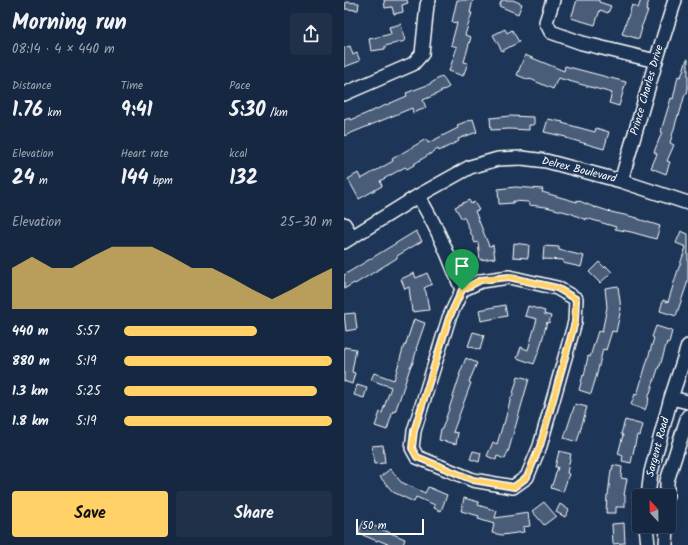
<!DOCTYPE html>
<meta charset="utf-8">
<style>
body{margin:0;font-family:Kalam,sans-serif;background:#1f3048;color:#f1f3f6;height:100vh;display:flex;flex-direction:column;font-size:15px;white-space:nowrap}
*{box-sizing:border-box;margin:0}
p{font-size:13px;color:#9ea6b1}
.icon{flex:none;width:22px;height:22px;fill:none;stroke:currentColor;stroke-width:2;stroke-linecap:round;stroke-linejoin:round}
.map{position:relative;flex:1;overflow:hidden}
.side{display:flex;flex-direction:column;background:#162841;width:344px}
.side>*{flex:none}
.needle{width:26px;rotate:338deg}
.controls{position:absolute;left:288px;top:489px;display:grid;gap:8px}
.controls a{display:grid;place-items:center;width:44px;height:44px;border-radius:4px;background:#162841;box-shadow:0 4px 16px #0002,0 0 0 1px #35445a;font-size:20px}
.scale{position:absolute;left:12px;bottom:10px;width:68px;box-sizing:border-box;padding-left:4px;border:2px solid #fff;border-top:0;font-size:11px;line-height:14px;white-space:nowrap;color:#fff;-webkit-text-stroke:3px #1d3557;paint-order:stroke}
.pin{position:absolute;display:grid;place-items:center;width:34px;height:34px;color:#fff;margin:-41px -17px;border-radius:50% 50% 50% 0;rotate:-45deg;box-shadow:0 0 4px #0007}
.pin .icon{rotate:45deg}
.round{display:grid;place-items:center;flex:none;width:42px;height:42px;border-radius:4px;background:#1f3048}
.head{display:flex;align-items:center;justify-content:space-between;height:68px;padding:0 12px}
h1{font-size:22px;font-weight:700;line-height:30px}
.metrics{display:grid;grid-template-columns:repeat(3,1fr);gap:6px;height:68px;padding:4px 12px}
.metrics div{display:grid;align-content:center}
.metrics b{font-size:20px;font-weight:700}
.metrics small{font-size:11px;font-weight:400}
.metrics p{font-size:11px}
.chart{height:112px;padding:8px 12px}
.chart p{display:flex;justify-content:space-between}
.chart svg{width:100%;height:72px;margin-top:4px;fill:#ffd166;opacity:.7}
.button{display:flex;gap:8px;margin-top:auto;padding:8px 12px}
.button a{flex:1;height:46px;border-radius:4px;background:#ffd166;color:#111;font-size:16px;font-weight:700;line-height:46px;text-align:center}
.button a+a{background:#1f3048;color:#f1f3f6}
ul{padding:0 12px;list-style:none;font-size:13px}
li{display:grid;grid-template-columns:64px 48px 1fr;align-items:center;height:30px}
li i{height:10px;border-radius:5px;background:#ffd166}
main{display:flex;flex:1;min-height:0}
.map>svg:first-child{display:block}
</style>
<main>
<section class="side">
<div class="head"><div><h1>Morning run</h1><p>08:14 · 4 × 440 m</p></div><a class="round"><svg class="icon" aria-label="share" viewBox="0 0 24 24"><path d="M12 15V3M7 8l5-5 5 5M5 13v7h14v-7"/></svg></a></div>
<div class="metrics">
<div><p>Distance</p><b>1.76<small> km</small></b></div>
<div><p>Time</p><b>9:41</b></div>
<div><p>Pace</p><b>5:30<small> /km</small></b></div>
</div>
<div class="metrics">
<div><p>Elevation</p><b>24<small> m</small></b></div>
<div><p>Heart rate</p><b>144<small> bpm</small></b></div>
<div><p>kcal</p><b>132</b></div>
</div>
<div class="chart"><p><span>Elevation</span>25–30 m</p>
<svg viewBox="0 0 160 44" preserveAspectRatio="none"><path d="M0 44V19L10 12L20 19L30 19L40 12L50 6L60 6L70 6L80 12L90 19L100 19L110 25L120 32L130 38L140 32L150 25L160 19V44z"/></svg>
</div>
<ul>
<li><b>440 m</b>5:57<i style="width:64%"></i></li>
<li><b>880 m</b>5:19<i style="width:100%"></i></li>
<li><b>1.3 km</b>5:25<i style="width:93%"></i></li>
<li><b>1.8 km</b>5:19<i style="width:100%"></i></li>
</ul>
<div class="button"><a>Save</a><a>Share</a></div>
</section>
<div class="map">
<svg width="344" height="545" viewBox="0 0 344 545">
<rect width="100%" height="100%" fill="#1d3557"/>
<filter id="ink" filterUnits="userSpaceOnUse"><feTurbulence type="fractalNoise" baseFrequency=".025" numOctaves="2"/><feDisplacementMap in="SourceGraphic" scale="8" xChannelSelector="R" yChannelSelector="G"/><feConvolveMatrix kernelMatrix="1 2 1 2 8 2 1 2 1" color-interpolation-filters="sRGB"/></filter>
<g filter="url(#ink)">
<path fill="#4a5d79" stroke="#fff" d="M40,0H63L64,3L58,5L59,12L50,14L48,7L41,8Z
M113,0H129L126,13H128L121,35L127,37L120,62L124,63L119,76L105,71L113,47L107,45L113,23L108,22Z
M158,0H169L178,4L174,14L155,6Z
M233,0H255V2L267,6L264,13L256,10L251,25L227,18Z
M297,0H305L302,11H304L297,28H298L295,39L278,34L288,5L294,8Z
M2,2L15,3L14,10L1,9Z
M57,24L61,41L41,46V49L27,51L25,39L47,34L45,27Z
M161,29L163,33L168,30L175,42L158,51L149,35Z
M6,46L9,55L13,53L16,61L0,67V48Z
M181,55L220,71L221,66L282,82L275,106L265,103L268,93L214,78L209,89L186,79L185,80L173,75Z
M343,59H344V88L343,94H341L335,116L334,115L326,143L330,145L323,161L326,162L322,174L307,168L313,154L310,152L318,132L317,131L327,98L329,99L334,76L337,77Z
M98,76L105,87L91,95L79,100L82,108L69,113L68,108L0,136V120L6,118L7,120L63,96L62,93L86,84Z
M166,116L190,117V125H185V130L165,129L147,130L146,118Z
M129,119L133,132L114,139L115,141L95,151L94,149L70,164V165L63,169L61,167L45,176L36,181L38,186L15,199L4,179L14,173L17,179L49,161L48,159L82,139L84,143L114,128L113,125Z
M204,119L219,122L218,123L251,132L252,128L265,132L260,149L222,138V137L200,132Z
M171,187L199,189L198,192L233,202V200L252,208V207L267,212L294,218V219L316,226L312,239L287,232L271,229L272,227L242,218V220L226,213L202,207L185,205V202L169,201V203L155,204L154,189Z
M125,200L127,204L130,202L135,210L131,211L145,246L149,245L151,258L136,260L134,242L131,243L120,217L118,219L111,207Z
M72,231L78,241L53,256V258L11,284L10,283L0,289V275Z
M337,231L344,234V281L332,316L316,311L319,300L324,302L333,273L342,247L332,243Z
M170,243L185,245L184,258L169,257Z
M200,246L215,247V250L240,256L237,267L219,263V260L199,259Z
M255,262L261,268L262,266L268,272L256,283L245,272Z
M70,273L72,278L83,273L88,284L80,288L82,292L85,310L68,312L65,287L61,289L57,279Z
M274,286L277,309L272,332L268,331L262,350L259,349L253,374L247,394L235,390L239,375L240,376L244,356L246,357L254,331L258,332L263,307L261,288Z
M161,305L163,316L137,321L135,310Z
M184,306L201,311L200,314L207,316L205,323L203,322L196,348L190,364L173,358L177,347L184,350L193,319L181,316Z
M11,313L13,329L2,331L0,314Z
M70,319L81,323L72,349H73L68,365H67L56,398L51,412L49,411L43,430L31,426L36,412L38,413L47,387L27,380L30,373L50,380L60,345L61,346Z
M312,326L328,331L325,343L323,342L316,366H315L304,399H305L301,410L287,405L291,394L293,395L310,338L308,337Z
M129,332L140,335L136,350L124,346Z
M0,347L12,349L8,372L11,373L8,384L0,381Z
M122,358L133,363L125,382L127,383L109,432L114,433L112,444L95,440L97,429H98L106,406L116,375H115Z
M174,376L185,379L165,449L161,459L153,456L152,460L143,456L149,442L153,444L159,424H160L167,397H168Z
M13,385L23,388L20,398L10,395Z
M231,404L243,407L233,442L220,438Z
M281,420L299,425L296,436L293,435L287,463L278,461L279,456L274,454L279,435L277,434Z
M39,445L41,463L30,464L28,446Z
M129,451L137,453L135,462L126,459Z
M215,451L227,454L223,473L225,474L219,492L207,488L214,467H211Z
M269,465L278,467L277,478L283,479L280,495H281V507H272V513H262L263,495H264L267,470H268Z
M46,469L57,482L81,493L84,487L103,495L97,511L90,508L91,505L72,497L70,502L49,492L36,477Z
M120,498L135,502L134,505L153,511L151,518L184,513L186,526L179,527L180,532L158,535L148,533L150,524L134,519L135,516L117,511Z
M200,502L212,516L200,525L188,511Z
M216,504L225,510L221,517L212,512Z
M20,521L30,526L61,539L59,545H46L34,540L33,541L14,533Z
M280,523L281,543L269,544L268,524Z"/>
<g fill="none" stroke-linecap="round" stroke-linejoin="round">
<g stroke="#fff" stroke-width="16">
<path id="minor" d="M209,0L202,22L207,32L238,43L312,61
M0,94L69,64L78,54L83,5L85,0
M277,181L312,61L331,0
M74,196C93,226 105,257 118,290L105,318L70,431L68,448L73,457L129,480L169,487L183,477L196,446L231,322L232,299L213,288L165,277L137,281L118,290
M0,224L8,237
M0,242L74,196L126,167L154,159L178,158L202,161L277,181L344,203
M327,398L344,402
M304,496L307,472L327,398L344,346
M323,496V481L344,416
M302,526L304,545
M322,545L323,526"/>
</g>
<use href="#minor" stroke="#1d3557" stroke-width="13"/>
</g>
</g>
<g fill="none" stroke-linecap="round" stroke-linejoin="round" filter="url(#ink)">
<g stroke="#fff" stroke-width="8">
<path id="route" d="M165,277L213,288L232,299L231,322L196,446L183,477L170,487L129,480L73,457L68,448L70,431L105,318L118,290L137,280Z"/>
</g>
<use href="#route" stroke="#ffd166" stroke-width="5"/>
</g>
<g text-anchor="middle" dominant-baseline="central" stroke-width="3" stroke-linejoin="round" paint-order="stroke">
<g font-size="11" fill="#fff" stroke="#1d3557">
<text transform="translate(303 90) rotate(-74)">Prince Charles Drive</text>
<text transform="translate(235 170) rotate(14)">Delrex Boulevard</text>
<text transform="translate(314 447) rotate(-75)">Sargent Road</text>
</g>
</g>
</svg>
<div class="controls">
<a><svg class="needle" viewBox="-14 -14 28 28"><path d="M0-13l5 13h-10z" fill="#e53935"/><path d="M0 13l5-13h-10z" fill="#9ea6b1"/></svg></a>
</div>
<div class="scale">50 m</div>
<div class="pin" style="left:118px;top:290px;background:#1e9e55"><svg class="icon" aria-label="arrive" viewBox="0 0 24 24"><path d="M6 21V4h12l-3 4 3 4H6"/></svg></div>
</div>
</main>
